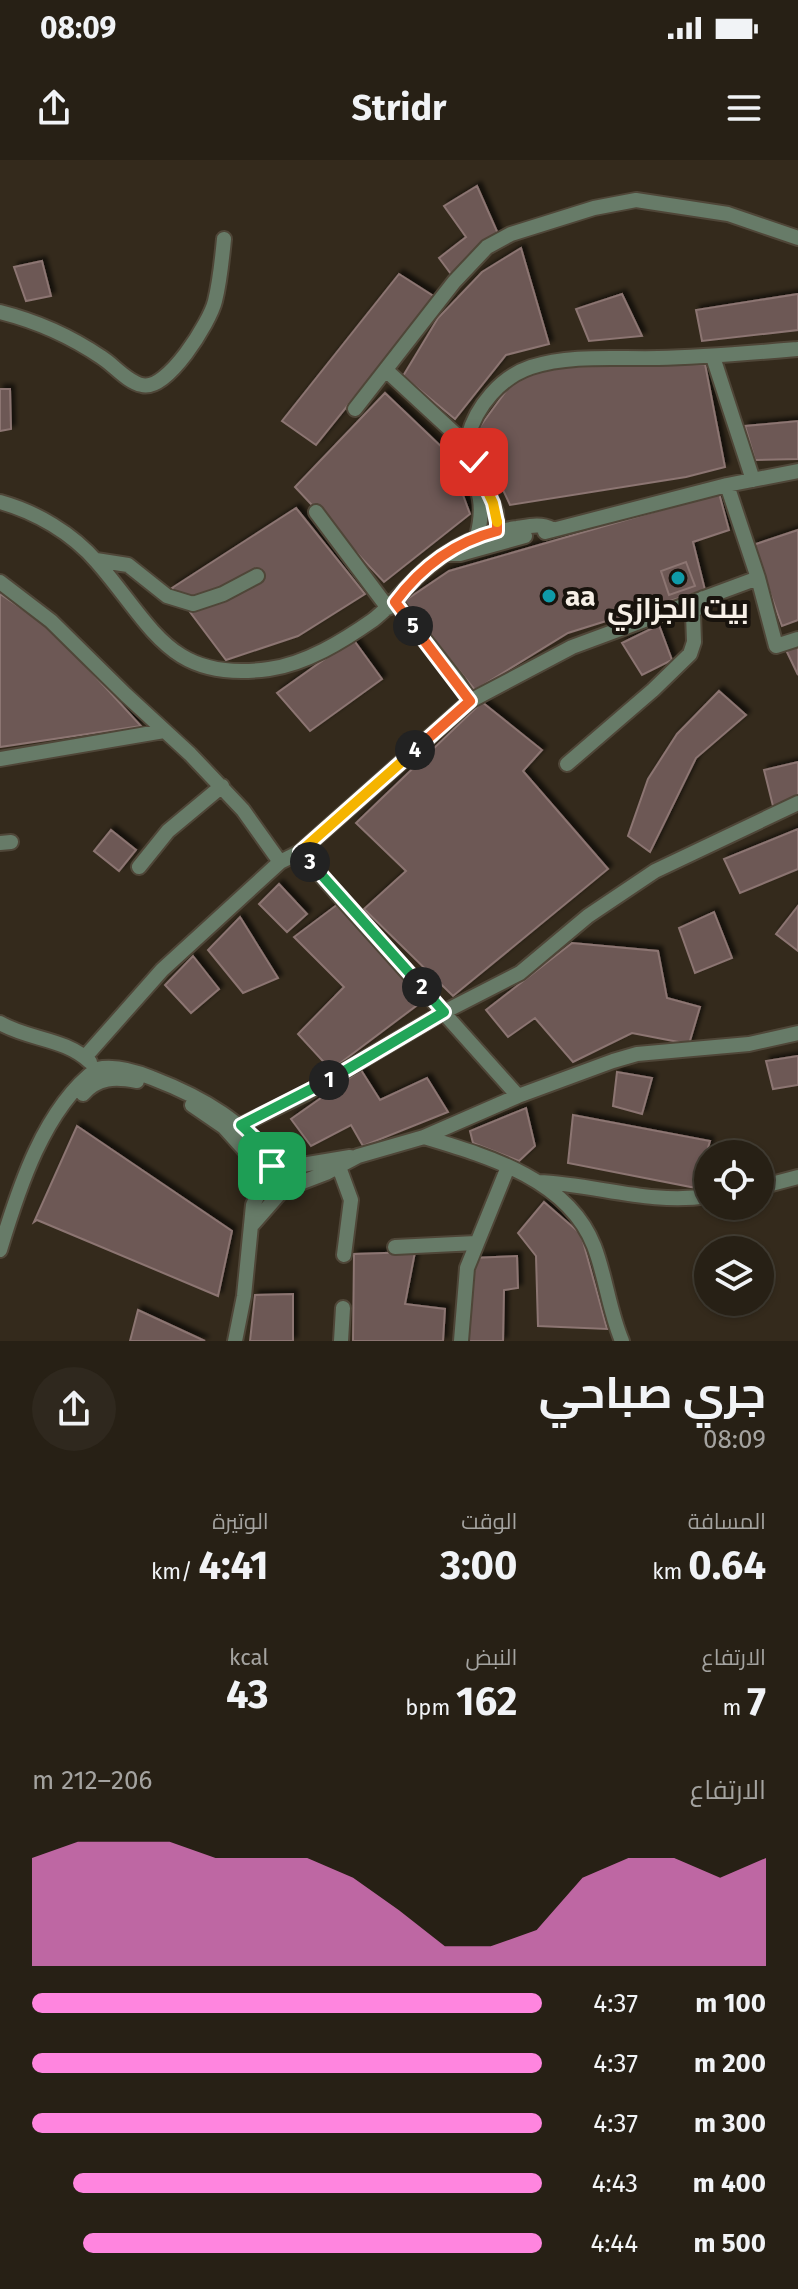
<!DOCTYPE html>
<html lang="ar">
<meta charset="utf-8">
<style>
body{margin:0;font-family:"Fira Sans",Cairo,sans-serif;background:#2f281e;color:#f1f3f6;direction:rtl;height:100vh;display:flex;flex-direction:column;font-size:30px;white-space:nowrap}
*{box-sizing:border-box;margin:0}
p{font-size:26px;color:#a4a3a0}
.icon{flex:none;width:44px;height:44px;fill:none;stroke:currentColor;stroke-width:2;stroke-linecap:round;stroke-linejoin:round}
.map{position:relative;height:1181px;overflow:hidden;direction:ltr}
.panel{display:flex;flex-direction:column;background:#272015;flex:1}
.panel>*{flex:none}
.buttons{position:absolute;left:694px;top:980px;display:grid;gap:16px}
.buttons a{display:grid;place-items:center;width:80px;height:80px;border-radius:50%;background:#272015;box-shadow:0 2px 6px #0004,0 0 0 2px #433e34;font-size:40px}
.pin{position:absolute;display:grid;place-items:center;width:68px;height:68px;color:#fff;margin:-34px;border-radius:16px;box-shadow:0 4px 12px #0006}
.km{position:absolute;width:40px;height:40px;margin:-20px;border-radius:50%;background:#222;color:#fff;font-size:22px;line-height:40px;text-align:center}
.round{display:grid;place-items:center;flex:none;width:84px;height:84px;border-radius:42px;background:#2f281e}
.head{display:flex;align-items:center;justify-content:space-between;height:136px;padding:0 32px}
h1{font-size:44px;font-weight:700;line-height:60px}
.figures{display:grid;grid-template-columns:repeat(3,1fr);gap:12px;height:136px;padding:8px 32px}
.figures div{display:grid;align-content:center}
.figures b{font-size:40px;font-weight:700}
.figures small{font-size:22px;font-weight:400}
.figures p{font-size:22px}
.chart{height:224px;padding:16px 32px}
.chart p{display:flex;justify-content:space-between}
.chart svg{width:100%;height:144px;margin-top:8px;fill:#ff85df;opacity:.7}
ul{padding:0 32px;list-style:none;font-size:26px}
li{display:grid;grid-template-columns:128px 96px 1fr;align-items:center;height:60px}
li i{height:20px;border-radius:10px;background:#ff85df}
.status{display:flex;justify-content:space-between;align-items:center;height:56px;padding:0 40px;background:#272015;direction:ltr}
.status svg{height:22px;fill:currentColor}
header{display:flex;justify-content:space-between;align-items:center;height:104px;padding:0 32px;background:#272015;font-size:36px;font-weight:700}
.map>svg:first-child{display:block}
</style>
<div class="status"><b>08:09</b><svg viewBox="0 0 49 12"><path d="M0 12V9h3v3zM5 12V6h3v6zM10 12V3h3v9zM15 12V0h3v12zM26 1h20v11H26zM47 4h2v5h-2z"/></svg></div>
<header><svg class="icon" aria-label="menu" viewBox="0 0 24 24"><path d="M4 6h16M4 12h16M4 18h16"/></svg>Stridr<svg class="icon" aria-label="share" viewBox="0 0 24 24"><path d="M12 15V3M7 8l5-5 5 5M5 13v7h14v-7"/></svg></header>
<div class="map">
<svg width="798" height="1181" viewBox="0 0 798 1181">
<defs>
<filter id="shadow"><feDropShadow dx="4" dy="-4" stdDeviation="2" flood-color="#0009"/></filter>
</defs>
<rect width="100%" height="100%" fill="#342a1c"/>
<path fill="#6d5855" stroke="#8c7572" stroke-width="2" filter="url(#shadow)" d="M477,26L499,76L451,114L439,98L466,77L444,46Z
M521,88L549,184L506,195L455,259L403,216L438,158L482,112Z
M42,101L51,136L26,141L14,107Z
M399,114L435,137L316,285L282,261Z
M622,134L642,176L589,181L576,149Z
M798,134V170L702,181L696,150Z
M705,204L725,307L686,317L510,345L476,272L509,227L539,207Z
M0,229H10L11,269L0,271Z
M385,233L447,292L470,354L384,422L295,327Z
M798,261V299L755,300L745,266Z
M719,333L729,370L693,382L705,430L568,473L475,530L403,442L449,411Z
M296,348L365,434L298,476L226,500L172,428Z
M798,370V460L782,466L753,385Z
M686,402L695,426L669,435L661,411Z
M0,434L51,468L141,566L0,587Z
M659,465L672,500L642,515L622,483Z
M353,479L382,519L310,571L277,533Z
M798,486V515L786,490Z
M719,531L746,555L696,598L650,692L628,676L648,619L677,574Z
M482,542L542,590L523,611L608,709L453,836L364,749L406,711L356,663Z
M798,602V636L774,650L764,610Z
M798,669V709L740,733L724,699Z
M111,670L136,690L119,711L94,691Z
M279,724L307,754L287,772L259,744Z
M342,741L428,837L331,910L298,874L344,827L294,777Z
M798,746V791L776,774Z
M714,752L732,798L695,813L679,768Z
M240,757L278,818L243,833L208,790Z
M572,783L658,791L667,838L700,847L689,884L632,873L573,902L535,858L508,877L486,850Z
M193,796L219,829L191,853L165,825Z
M798,896V925L773,929L766,901Z
M361,910L380,940L427,918L448,952L363,986L351,965L311,986L291,959Z
M617,912L652,918L642,954L613,946Z
M526,948L535,986L519,1001L473,983L470,971Z
M573,955L710,981L696,1028L568,1003Z
M77,966L232,1071L218,1136L37,1060L34,1062Z
M544,1042L581,1074L607,1169L538,1166L536,1096L518,1073Z
M415,1092L405,1144L445,1149L443,1181H353L354,1094Z
M517,1096L518,1128L504,1130L503,1181H468L472,1098Z
M293,1134V1181H250L255,1135Z
M138,1150L205,1181H130Z"/>
<g fill="none" stroke-linecap="round" stroke-linejoin="round">
<g stroke="#4f4638" stroke-width="18">
<path id="minor" d="M0,152C36,161 70,176 101,197C114,205 127,222 142,225C167,232 210,162 215,141C220,121 222,100 224,79
M713,197L753,320
M387,211L466,284
M355,249L454,122L487,87L511,74L594,48L636,40L728,54L798,78
M481,318L496,352L498,378
M727,325L758,418L776,486L798,479
M0,342C36,352 72,373 97,402C153,466 169,523 269,509C306,504 343,481 373,460C388,448 399,436 412,422C441,392 475,373 517,368C529,366 541,363 552,369
M316,352L388,448
M545,372L727,325L798,311
M477,376C481,361 483,344 477,328C470,307 462,302 468,277C476,246 501,217 531,207C571,194 617,199 658,198C705,197 751,193 798,189
M448,394H460L525,376
M96,400L128,405L167,436L193,444L223,434L257,416
M0,422L51,461L126,535L190,594L243,650L280,702
M395,442L457,521L470,541
M0,599L164,571
M567,604L653,530L690,494L694,482L693,453L703,438
M0,683L11,682
M300,692L518,936
M139,707L168,671L222,626
M0,863C29,880 65,878 90,902
M85,897L162,810L280,702L300,692L470,541L572,487L758,418
M83,934C98,917 115,917 137,921
M192,945L224,967L267,1015
M241,965L305,934L444,852L520,813L588,756L655,711L798,643
M424,977C487,996 568,1019 594,1086C606,1117 609,1151 622,1181
M290,1007L350,997
M339,1007L351,1040L344,1095
M538,1022C595,1024 650,1045 708,1036
M292,1026L326,1013L358,996L424,977L518,936L613,901L637,894L749,884L798,873
M760,1027L798,1017
M253,1064L281,1032
M395,1087L476,1083
M0,1090C18,1030 44,948 97,909C115,905 135,911 152,918C212,941 236,961 283,1004
M235,1181L244,1136L253,1045L272,1006L283,1004L290,1007L295,1020C290,1031 282,1034 271,1028L267,1019
M341,1181L343,1148
M461,1181L467,1108L508,1007"/>
</g>
<use href="#minor" stroke="#677b68" stroke-width="14"/>
</g>
<g fill="none" stroke-linecap="round" stroke-linejoin="round">
<g stroke="#fff" stroke-width="16">
<path id="split-1" d="M272,1006L283,1004L241,965L329,920"/>
</g>
<g stroke="#fff" stroke-width="16">
<path id="split-2" d="M329,920L444,852L422,827"/>
</g>
<g stroke="#fff" stroke-width="16">
<path id="split-3" d="M310,702L422,827"/>
</g>
<g stroke="#fff" stroke-width="16">
<path id="split-4" d="M310,702L300,692L415,590"/>
</g>
<g stroke="#fff" stroke-width="16">
<path id="split-5" d="M413,466L470,541L415,590"/>
</g>
<g stroke="#fff" stroke-width="16">
<path id="split-6" d="M413,466L395,442C421,407 455,382 497,371V362"/>
</g>
<g stroke="#fff" stroke-width="16">
<path id="split-7" d="M474,302L493,343L497,362"/>
</g>
<use href="#split-1" stroke="#22a559" stroke-width="10"/>
<use href="#split-2" stroke="#22a559" stroke-width="10"/>
<use href="#split-3" stroke="#22a559" stroke-width="10"/>
<use href="#split-4" stroke="#f5b400" stroke-width="10"/>
<use href="#split-5" stroke="#f0652b" stroke-width="10"/>
<use href="#split-6" stroke="#f0652b" stroke-width="10"/>
<use href="#split-7" stroke="#f5b400" stroke-width="10"/>
</g>
<g fill="#0f9aa8" stroke="#18130d" stroke-width="3">
<circle cx="678" cy="418" r="8"/>
<circle cx="549" cy="436" r="8"/>
</g>
<g text-anchor="middle" dominant-baseline="central" stroke-width="8" stroke-linejoin="round" paint-order="stroke">
<g font-size="28" font-weight="bold" fill="#f7f0e7" stroke="#18130d" text-anchor="start">
<text x="565" y="436">aa</text>
<text x="678" y="448" text-anchor="middle">بيت الجزازي</text>
</g>
</g>
</svg>
<div class="buttons">
<a><svg class="icon" aria-label="locate" viewBox="0 0 24 24"><circle cx="12" cy="12" r="6"/><path d="M12 2v4M12 18v4M2 12h4M18 12h4"/></svg></a>
<a><svg class="icon" aria-label="layers" viewBox="0 0 24 24"><path d="M12 4l9 5-9 5-9-5zM3 14l9 5 9-5"/></svg></a>
</div>
<div class="pin" style="left:272px;top:1006px;background:#1e9e55"><svg class="icon" aria-label="arrive" viewBox="0 0 24 24"><path d="M6 21V4h12l-3 4 3 4H6"/></svg></div>
<div class="pin" style="left:474px;top:302px;background:#d93025"><svg class="icon" aria-label="check" viewBox="0 0 24 24"><path d="M5 12l5 5 9-10"/></svg></div>
<b class="km" style="left:329px;top:920px">1</b>
<b class="km" style="left:422px;top:827px">2</b>
<b class="km" style="left:310px;top:702px">3</b>
<b class="km" style="left:415px;top:590px">4</b>
<b class="km" style="left:413px;top:466px">5</b>
</div>
<section class="panel">
<div class="head"><div><h1>جري صباحي</h1><p>08:09</p></div><a class="round"><svg class="icon" aria-label="share" viewBox="0 0 24 24"><path d="M12 15V3M7 8l5-5 5 5M5 13v7h14v-7"/></svg></a></div>
<div class="figures">
<div><p>المسافة</p><b>0.64<small> km</small></b></div>
<div><p>الوقت</p><b>3:00</b></div>
<div><p>الوتيرة</p><b>4:41<small> /km</small></b></div>
</div>
<div class="figures">
<div><p>الارتفاع</p><b>7<small> m</small></b></div>
<div><p>النبض</p><b>162<small> bpm</small></b></div>
<div><p>kcal</p><b>43</b></div>
</div>
<div class="chart"><p><span>الارتفاع</span>206–212 m</p>
<svg viewBox="0 0 160 44" preserveAspectRatio="none"><path d="M0 44V11L10 6L20 6L30 6L40 11L50 11L60 11L70 17L80 27L90 38L100 38L110 33L120 17L130 11L140 11L150 17L160 11V44z"/></svg>
</div>
<ul>
<li><b>100 m</b>4:37<i style="width:100%"></i></li>
<li><b>200 m</b>4:37<i style="width:100%"></i></li>
<li><b>300 m</b>4:37<i style="width:100%"></i></li>
<li><b>400 m</b>4:43<i style="width:92%"></i></li>
<li><b>500 m</b>4:44<i style="width:90%"></i></li>
</ul>
</section>
